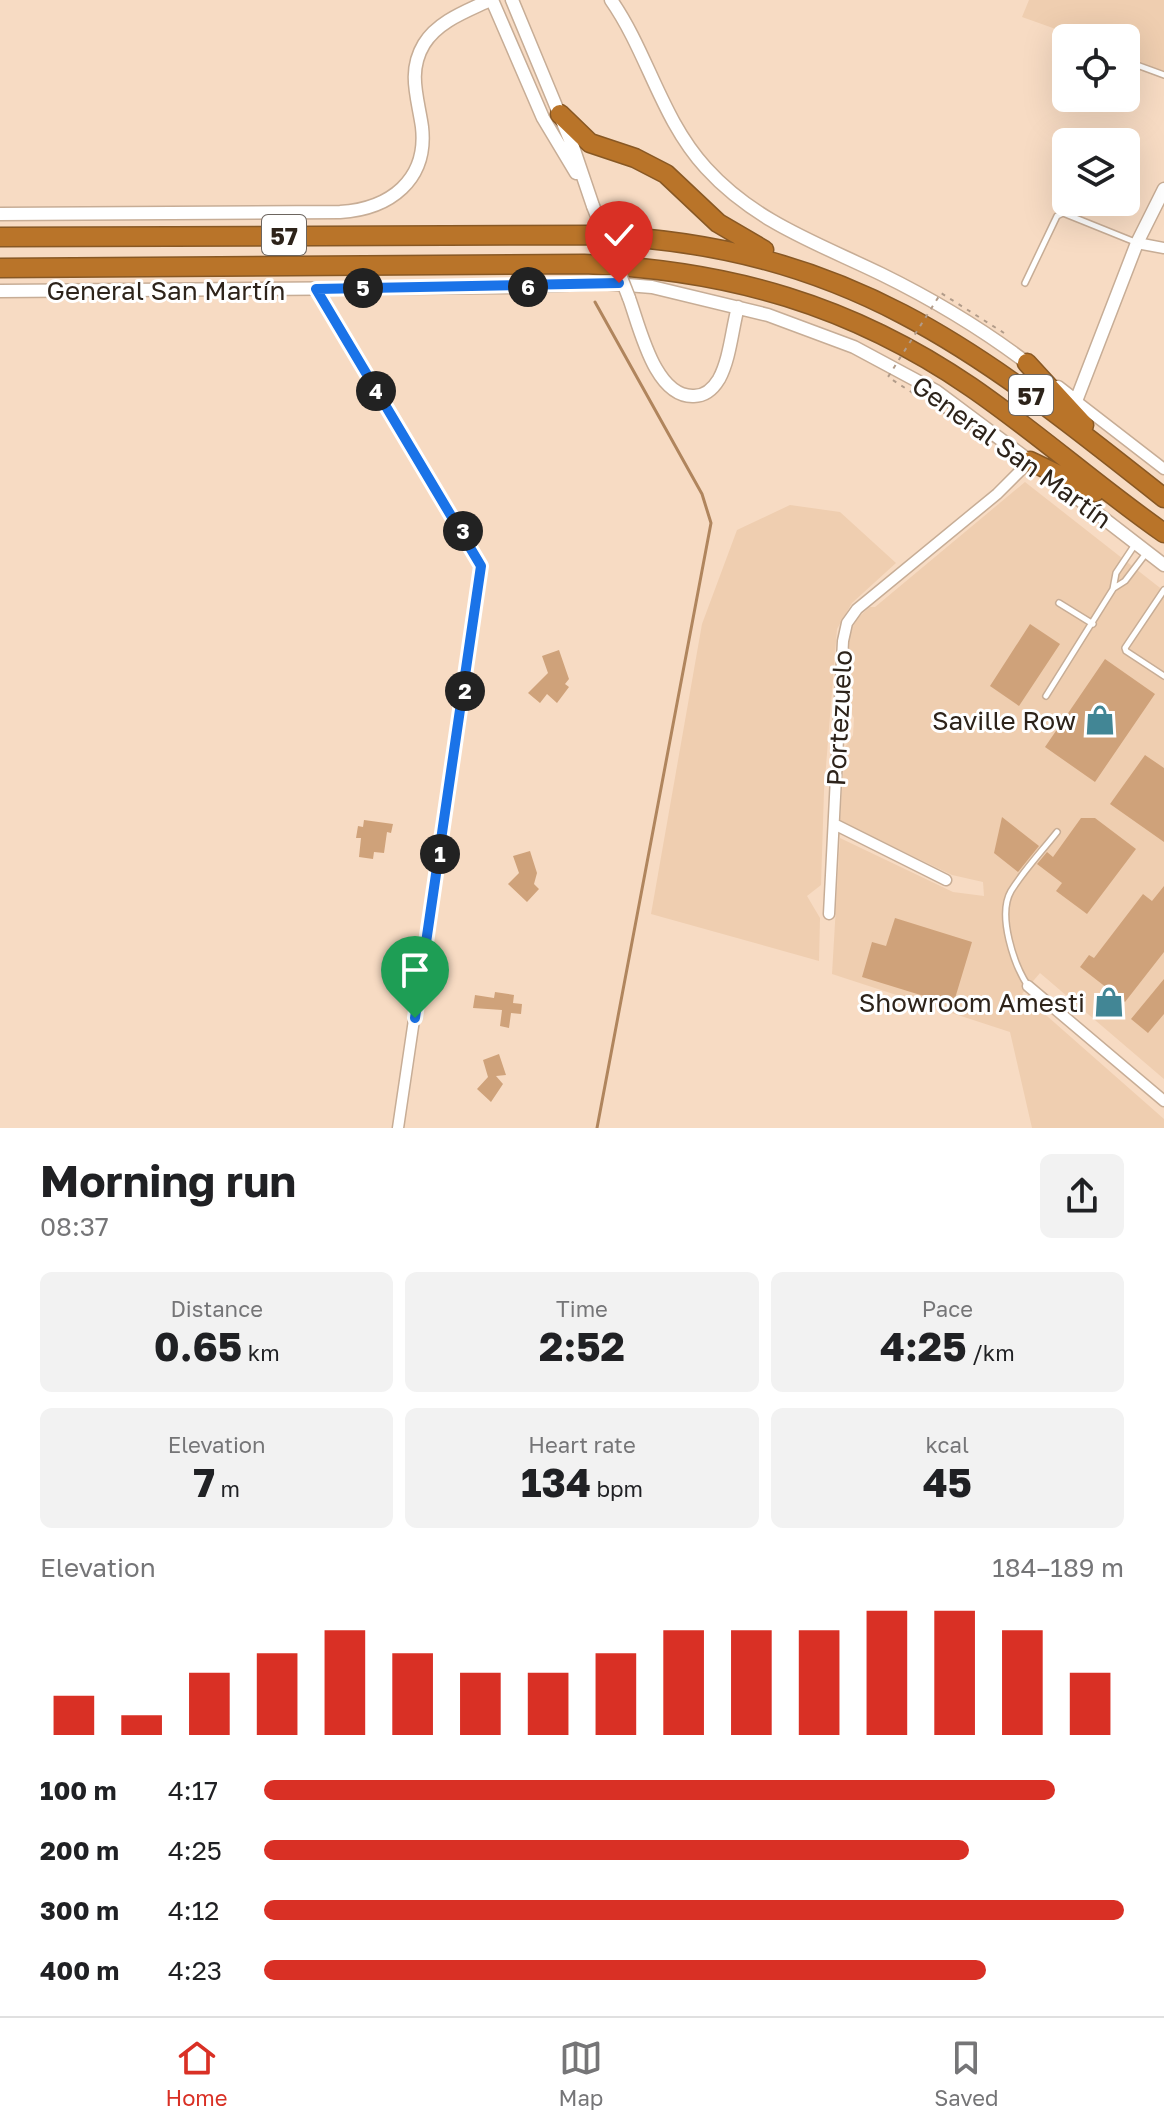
<!DOCTYPE html>
<meta charset="utf-8">
<style>
body{margin:0;font-family:"Golos Text",sans-serif;background:#f2f2f2;color:#202124;height:100vh;display:flex;flex-direction:column;font-size:30px;white-space:nowrap}
*{box-sizing:border-box;margin:0}
p{font-size:26px;color:#757577}
.icon{flex:none;width:44px;height:44px;fill:none;stroke:currentColor;stroke-width:2;stroke-linecap:round;stroke-linejoin:round}
.map{position:relative;height:1128px;overflow:hidden}
.sheet{display:flex;flex-direction:column;background:#fff;flex:1}
.sheet>*{flex:none}
.tools{position:absolute;left:1052px;top:24px;display:grid;gap:16px}
.tools a{display:grid;place-items:center;width:88px;height:88px;border-radius:12px;background:#fff;box-shadow:0 8px 32px #0002;font-size:40px}
.pin{position:absolute;display:grid;place-items:center;width:68px;height:68px;color:#fff;margin:-82px -34px;border-radius:50% 50% 50% 0;rotate:-45deg;box-shadow:0 0 8px #0007}
.pin .icon{rotate:45deg}
.km{position:absolute;width:40px;height:40px;margin:-20px;border-radius:50%;background:#222;color:#fff;font-size:22px;line-height:40px;text-align:center}
.round{display:grid;place-items:center;flex:none;width:84px;height:84px;border-radius:12px;background:#f2f2f2}
.head{display:flex;align-items:center;justify-content:space-between;height:136px;padding:0 40px}
h1{font-size:44px;font-weight:700;line-height:60px}
.stats{display:grid;grid-template-columns:repeat(3,1fr);gap:12px;height:136px;padding:8px 40px}
.stats div{display:grid;align-content:center;border-radius:12px;background:#f2f2f2;text-align:center}
.stats b{font-size:40px;font-weight:700}
.stats small{font-size:22px;font-weight:400}
.stats p{font-size:22px}
.chart{height:224px;padding:16px 40px}
.chart p{display:flex;justify-content:space-between}
.chart svg{width:100%;height:144px;margin-top:8px;stroke:#d93025;stroke-width:6}
ul{padding:0 40px;list-style:none;font-size:26px}
li{display:grid;grid-template-columns:128px 96px 1fr;align-items:center;height:60px}
li i{height:20px;border-radius:10px;background:#d93025}
.dock{display:flex;justify-content:space-around;align-items:center;height:112px;border-top:2px solid #e0e0e0;background:#fff;font-size:22px;color:#757577}
.dock a{display:grid;justify-items:center;gap:4px}
.dock .on{color:#d93025}
.map>svg:first-child{display:block}
</style>
<div class="map">
<svg width="1164" height="1128" viewBox="0 0 1164 1128">
<rect width="100%" height="100%" fill="#f7dbc3"/>
<path fill="#efceb0" d="M1029,0H1164V73L1126,55V38H1081L1022,17Z
M1025,482L1164,591V1079L1040,973L1022,994L1164,1119V1128H1032L1010,1032L832,974L840,838L953,892L984,896L983,882L952,875L840,821L845,747L853,735L854,718L846,704L849,639L855,620L870,607H875Z
M790,505L840,512L896,563L852,603L837,629L824,791L821,885L807,896L820,918L819,961L651,914L702,624L737,530Z"/>
<g fill="none" stroke-linecap="round" stroke-linejoin="round">
<path stroke="#b0855d" stroke-width="3" d="M595,302L702,494L711,523L597,1128"/>
</g>
<path fill="#cfa27a" d="M1030,624L1060,644L1019,706L990,686Z
M559,650L569,679L565,684L569,687L557,703L547,694L540,703L528,693L548,673L542,656Z
M1105,659L1155,694L1095,782L1045,747Z
M1145,755L1164,768V842L1110,804Z
M1002,817L1039,846L1018,872L994,853Z
M1081,818H1095L1136,849L1087,914L1056,891L1062,883L1037,864L1047,852L1053,857Z
M364,820L393,824L391,833L387,832L384,853L374,852L373,859L359,857L361,838H356L358,826L363,827Z
M530,851L537,873L534,884L539,889L527,902L508,884L519,873L513,856Z
M1164,886V952L1125,1002L1080,967L1089,955L1094,958L1143,894L1152,901Z
M895,918L972,942L953,1005L862,977L872,942L886,946Z
M1164,979V1014L1148,1033L1131,1019Z
M495,992L514,995L513,1003L522,1004L521,1014L511,1013L509,1028L500,1026L502,1010L473,1008L475,995L494,998Z
M499,1054L506,1075L496,1076L503,1084L491,1102L477,1089L488,1077L483,1060Z"/>
<g fill="none" stroke-linecap="round" stroke-linejoin="round">
<g stroke="#c7ad96" stroke-width="8">
<path id="service" d="M1089,38L1090,32
M1126,61L1164,75
M1025,283L1057,216L1063,213L1135,242
M1114,588L1125,581L1147,552
M1164,590L1125,648L1126,651L1164,676
M1059,603L1093,624
M1046,696L1113,589L1116,573L1136,543
M1028,986C1014,965 997,915 1011,891C1024,870 1042,851 1057,832"/>
</g>
<g stroke="#c7ad96" stroke-width="13">
<path id="minor" d="M1137,243L1164,248
M316,289L481,566L398,1128
M1076,401L1164,469
M834,824L946,880
M829,914L843,641L847,623L857,609L997,494L1030,461
M1028,986L1164,1101"/>
</g>
<g stroke="#c7ad96" stroke-width="15">
<path id="tertiary" d="M492,0L543,118L576,173
M512,0L573,147L593,206
M611,0C648,53 661,119 706,168C755,222 817,243 881,274C934,300 984,330 1031,366
M0,214L340,212C390,209 428,180 422,127C418,98 407,72 424,44C438,21 467,11 490,0
M0,291L515,287L602,283L652,287L768,315L854,347L936,391L1035,465
M629,298C640,328 655,398 694,396C705,396 713,389 719,379C730,359 732,329 738,307
M1058,387L1076,401L1137,243L1164,189
M1050,477L1164,565"/>
</g>
<g stroke="#885824" stroke-width="21">
<path id="motorway" d="M560,114L590,143L635,158L666,174L718,223L764,250
M0,237L595,235C847,246 975,348 1164,498
M0,268L584,264C729,270 851,305 971,387C1038,433 1098,487 1164,533
M1027,363L1084,425
M1030,461L1095,492"/>
</g>
<use href="#service" stroke="#fff" stroke-width="5"/>
<use href="#minor" stroke="#fff" stroke-width="10"/>
<use href="#tertiary" stroke="#fff" stroke-width="12"/>
<use href="#motorway" stroke="#b97429" stroke-width="18"/>
<g stroke="#c7ad96" stroke-width="15" stroke-linecap="butt">
<path id="tertiary-bridge" d="M593,206L629,298"/>
</g>
<path stroke="#b29c8a" stroke-width="2" stroke-dasharray="4 6" stroke-linecap="butt" d="M972,431L888,377L941,293L1004,333"/>
<use href="#tertiary-bridge" stroke="#fff" stroke-width="12"/>
</g>
<g fill="none" stroke-linecap="round" stroke-linejoin="round">
<g stroke="#fff" stroke-width="16">
<path id="route" d="M415,1018L481,566L316,289L619,283"/>
</g>
<use href="#route" stroke="#1a73e8" stroke-width="10"/>
</g>
<defs>
<g id="shop-bare" transform="scale(2.4)"><path d="M-5-2.5h2.3a2.7 3.5 0 0 1 5.4 0H5L5.5 6h-11ZM-1.5-2.5h3a1.5 2.3 0 0 0-3 0Z" fill="#428695" stroke="#fff" stroke-width="2.5" paint-order="stroke"/></g>
</defs>
<g fill-rule="evenodd">
<use href="#shop-bare" x="1100" y="720"/>
<use href="#shop-bare" x="1109" y="1002"/>
</g>
<g text-anchor="middle" dominant-baseline="central" stroke-width="6" stroke-linejoin="round" paint-order="stroke">
<g fill="#fff" stroke="#6c655f" stroke-width="2">
<rect x="262" y="215" width="44" height="40" rx="6"/>
<rect x="1009" y="375" width="44" height="40" rx="6"/>
</g>
<g font-size="24" font-weight="bold" fill="#2d231a">
<text x="284" y="235">57</text>
<text x="1031" y="395">57</text>
</g>
<g font-size="26" fill="#2d231a" stroke="#fff">
<text x="166" y="290">General San Martín</text>
<text transform="translate(1012 452) rotate(36)">General San Martín</text>
<text transform="translate(839 718) rotate(-87)">Portezuelo</text>
</g>
<g font-size="26" fill="#2d231a" stroke="#fff" text-anchor="end">
<text x="1076" y="720">Saville Row</text>
<text x="1085" y="1002">Showroom Amesti</text>
</g>
</g>
</svg>
<div class="tools">
<a><svg class="icon" aria-label="locate" viewBox="0 0 24 24"><circle cx="12" cy="12" r="6"/><path d="M12 2v4M12 18v4M2 12h4M18 12h4"/></svg></a>
<a><svg class="icon" aria-label="layers" viewBox="0 0 24 24"><path d="M12 4l9 5-9 5-9-5zM3 14l9 5 9-5"/></svg></a>
</div>
<div class="pin" style="left:415px;top:1018px;background:#1e9e55"><svg class="icon" aria-label="arrive" viewBox="0 0 24 24"><path d="M6 21V4h12l-3 4 3 4H6"/></svg></div>
<div class="pin" style="left:619px;top:283px;background:#d93025"><svg class="icon" aria-label="check" viewBox="0 0 24 24"><path d="M5 12l5 5 9-10"/></svg></div>
<b class="km" style="left:440px;top:854px">1</b>
<b class="km" style="left:465px;top:691px">2</b>
<b class="km" style="left:463px;top:531px">3</b>
<b class="km" style="left:376px;top:391px">4</b>
<b class="km" style="left:363px;top:288px">5</b>
<b class="km" style="left:528px;top:287px">6</b>
</div>
<section class="sheet">
<div class="head"><div><h1>Morning run</h1><p>08:37</p></div><a class="round"><svg class="icon" aria-label="share" viewBox="0 0 24 24"><path d="M12 15V3M7 8l5-5 5 5M5 13v7h14v-7"/></svg></a></div>
<div class="stats">
<div><p>Distance</p><b>0.65<small> km</small></b></div>
<div><p>Time</p><b>2:52</b></div>
<div><p>Pace</p><b>4:25<small> /km</small></b></div>
</div>
<div class="stats">
<div><p>Elevation</p><b>7<small> m</small></b></div>
<div><p>Heart rate</p><b>134<small> bpm</small></b></div>
<div><p>kcal</p><b>45</b></div>
</div>
<div class="chart"><p><span>Elevation</span>184–189 m</p>
<svg viewBox="0 0 160 44" preserveAspectRatio="none"><path d="M5 44V32M15 44V38M25 44V25M35 44V19M45 44V12M55 44V19M65 44V25M75 44V25M85 44V19M95 44V12M105 44V12M115 44V12M125 44V6M135 44V6M145 44V12M155 44V25"/></svg>
</div>
<ul>
<li><b>100 m</b>4:17<i style="width:92%"></i></li>
<li><b>200 m</b>4:25<i style="width:82%"></i></li>
<li><b>300 m</b>4:12<i style="width:100%"></i></li>
<li><b>400 m</b>4:23<i style="width:84%"></i></li>
</ul>
</section>
<nav class="dock">
<a class="on"><svg class="icon" aria-label="home" viewBox="0 0 24 24"><path d="M3 11l9-7 9 7M6 9v11h12V9"/></svg>Home</a>
<a><svg class="icon" aria-label="map" viewBox="0 0 24 24"><path d="M3 6l6-2 6 2 6-2v14l-6 2-6-2-6 2zM9 4v14M15 6v14"/></svg>Map</a>
<a><svg class="icon" aria-label="saved" viewBox="0 0 24 24"><path d="M7 4h10v16l-5-4-5 4z"/></svg>Saved</a>
</nav>
